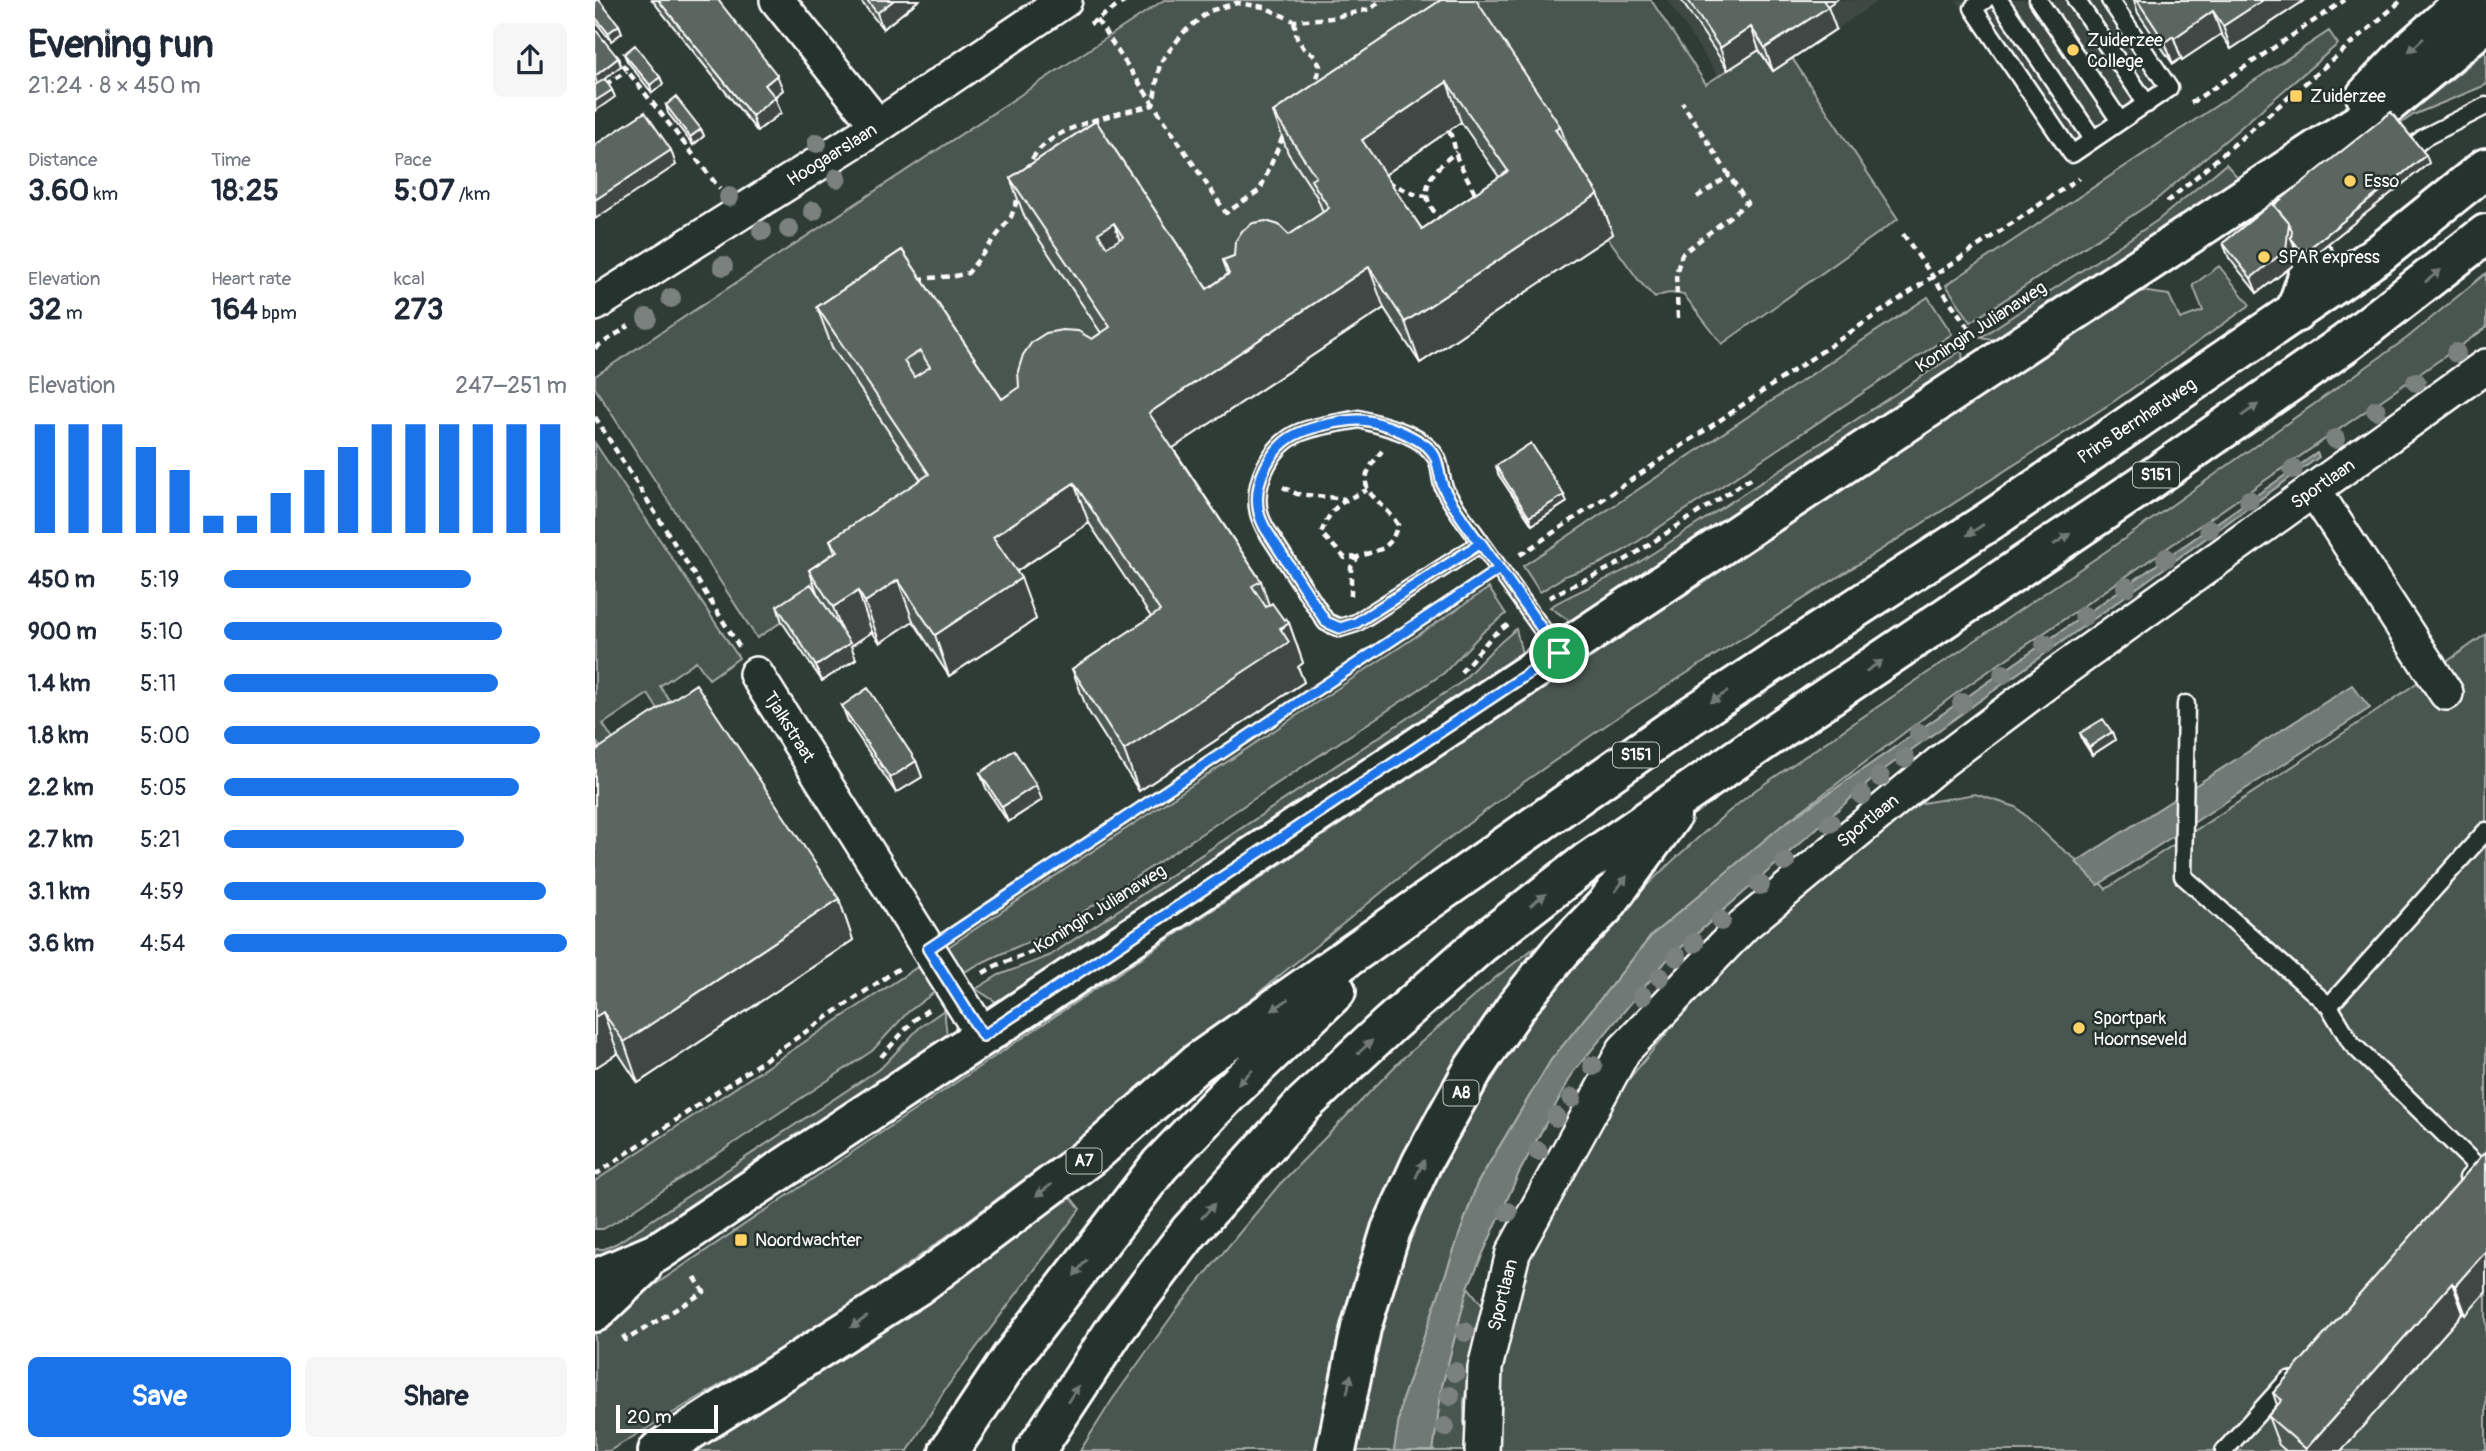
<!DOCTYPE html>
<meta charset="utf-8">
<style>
body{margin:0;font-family:Pangolin,sans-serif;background:#f6f6f7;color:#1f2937;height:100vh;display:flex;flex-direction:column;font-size:26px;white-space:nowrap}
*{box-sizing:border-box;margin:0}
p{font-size:23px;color:#747a83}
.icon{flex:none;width:38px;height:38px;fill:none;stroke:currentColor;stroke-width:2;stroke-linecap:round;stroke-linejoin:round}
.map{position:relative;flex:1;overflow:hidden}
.side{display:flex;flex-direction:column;background:#fff;width:595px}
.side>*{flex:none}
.scale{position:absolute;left:21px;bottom:18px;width:102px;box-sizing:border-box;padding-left:7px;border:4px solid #fff;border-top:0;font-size:19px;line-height:24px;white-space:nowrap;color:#fff;-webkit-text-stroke:5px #26332d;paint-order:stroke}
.pin{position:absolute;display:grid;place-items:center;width:60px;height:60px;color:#fff;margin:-30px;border:4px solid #fff;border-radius:50%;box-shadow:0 2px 7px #0007}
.round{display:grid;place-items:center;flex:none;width:74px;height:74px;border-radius:10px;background:#f6f6f7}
.headline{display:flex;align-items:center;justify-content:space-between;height:119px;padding:0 28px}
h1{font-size:38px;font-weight:800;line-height:52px}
.figures{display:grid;grid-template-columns:repeat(3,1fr);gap:10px;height:119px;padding:7px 28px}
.figures div{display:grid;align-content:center}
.figures b{font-size:30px;font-weight:800}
.figures small{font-size:19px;font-weight:400}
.figures p{font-size:19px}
.chart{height:196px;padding:14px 28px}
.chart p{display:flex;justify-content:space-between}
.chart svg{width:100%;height:126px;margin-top:7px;stroke:#1a73e8;stroke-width:6}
.cta{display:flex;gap:14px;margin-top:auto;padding:14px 28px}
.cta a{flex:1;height:80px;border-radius:10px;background:#1a73e8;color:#fff;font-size:28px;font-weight:800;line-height:80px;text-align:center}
.cta a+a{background:#f6f6f7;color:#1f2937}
ul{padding:0 28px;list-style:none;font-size:23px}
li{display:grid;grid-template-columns:112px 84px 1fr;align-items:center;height:52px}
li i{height:18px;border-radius:9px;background:#1a73e8}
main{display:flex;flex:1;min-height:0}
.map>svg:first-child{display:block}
</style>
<main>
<section class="side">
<div class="headline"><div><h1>Evening run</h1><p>21:24 · 8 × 450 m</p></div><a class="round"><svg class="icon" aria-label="share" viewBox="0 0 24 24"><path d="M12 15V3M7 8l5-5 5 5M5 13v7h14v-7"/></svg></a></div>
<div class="figures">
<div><p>Distance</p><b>3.60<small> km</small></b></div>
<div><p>Time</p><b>18:25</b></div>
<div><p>Pace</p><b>5:07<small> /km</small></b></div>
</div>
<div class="figures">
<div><p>Elevation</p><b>32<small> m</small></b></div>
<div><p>Heart rate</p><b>164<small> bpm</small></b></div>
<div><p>kcal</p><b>273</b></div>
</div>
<div class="chart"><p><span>Elevation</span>247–251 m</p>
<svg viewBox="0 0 160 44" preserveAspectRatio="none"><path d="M5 44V6M15 44V6M25 44V6M35 44V14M45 44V22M55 44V38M65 44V38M75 44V30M85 44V22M95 44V14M105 44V6M115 44V6M125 44V6M135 44V6M145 44V6M155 44V6"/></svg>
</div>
<ul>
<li><b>450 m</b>5:19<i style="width:72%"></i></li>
<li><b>900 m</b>5:10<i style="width:81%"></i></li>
<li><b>1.4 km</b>5:11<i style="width:80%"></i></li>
<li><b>1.8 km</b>5:00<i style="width:92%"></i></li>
<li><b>2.2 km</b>5:05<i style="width:86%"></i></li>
<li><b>2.7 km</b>5:21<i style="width:70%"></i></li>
<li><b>3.1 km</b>4:59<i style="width:94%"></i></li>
<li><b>3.6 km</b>4:54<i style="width:100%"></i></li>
</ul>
<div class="cta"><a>Save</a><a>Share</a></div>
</section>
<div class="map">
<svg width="1891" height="1451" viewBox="0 0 1891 1451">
<rect width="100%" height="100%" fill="#2f3b35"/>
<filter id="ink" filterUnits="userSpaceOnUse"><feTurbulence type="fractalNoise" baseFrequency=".0143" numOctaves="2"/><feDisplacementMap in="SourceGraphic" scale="14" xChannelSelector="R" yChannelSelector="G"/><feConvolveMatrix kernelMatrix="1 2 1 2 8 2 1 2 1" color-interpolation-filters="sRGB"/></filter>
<g filter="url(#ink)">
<path fill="#3c4842" d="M1072,0H1284L1140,101Z
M1361,0H1557L1536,13L1586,88L1471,164Z"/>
<path fill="#4a544f" stroke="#a4aaa7" stroke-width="2" d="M569,0H1056L1111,84L1164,50L1178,71L1197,58L1303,219L1127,344L1089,295C1078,292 1069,292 1060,298L1045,282L1013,238L1018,234L886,25L693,153L736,217L643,301L431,218L530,368L438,412L238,347L349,515L162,638L0,388V376Z
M1734,31L1743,44L1562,199L1376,322L1351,285Z
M1891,51V85L1818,115L1804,125L1799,120L1836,96Z
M1631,164L1646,181L1405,341L1386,337L1563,220Z
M1624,266L1655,305L1518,402L1023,717L929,782L841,848L493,1132L254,1308L14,1451H0V1325L1000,653L1545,291L1574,295L1585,319L1608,311L1598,285Z
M1891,273V328L1359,695L1185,827L1057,935L956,1060L882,1184L807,1400L799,1451H760C767,1413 772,1373 782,1336C814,1223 868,1119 935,1023C946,1007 957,991 969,976C1025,907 1090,846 1159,791L1532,537L1812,338Z
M1333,297L1357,334L1030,550L1004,564L970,576L945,592L928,566Z
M1367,350L1368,366L979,624L955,607C983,590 1014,580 1043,563Z
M0,443L144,658L114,679L101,661L65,686L78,706L66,714L53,694L8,724L19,741L7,749L0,740Z
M894,588L911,614L888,632L849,673L470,924C436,943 399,954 366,974L350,949Z
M921,629L928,658L406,1005L381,989L404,975L454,956L865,683L900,647Z
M1891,634V1451H838L847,1386L873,1287L887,1305L869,1401V1424L918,1296L962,1194L1019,1097L1134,958L1316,805L1380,794L1421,807L1461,844L1488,865L1511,889L1782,711Z
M969,925L888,1018L834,1105L790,1194L748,1315L720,1451H485L517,1400L584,1306L684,1185L808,1058L900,978Z
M324,966L341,991L313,1012L277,1051L22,1221L8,1229H0V1181Z
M349,1010L352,1035L355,1038L64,1231L0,1265V1249H9L22,1243L287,1067L325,1027Z
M476,1198L485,1209L349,1391L313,1451H98Z"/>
<path fill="#707975" stroke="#a9afac" stroke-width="2" d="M1722,453L1724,457L1287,771L1072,960L979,1071L924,1173L873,1287L847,1386L838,1451H799L807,1400L882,1184L956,1060L1057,935L1185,827Z
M1757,685L1775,708L1503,885L1481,862Z"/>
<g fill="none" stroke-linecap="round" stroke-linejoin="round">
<g stroke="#fff" stroke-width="21">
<path id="service" d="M1390,0L1378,8L1477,154L1574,88L1515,0
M1404,0L1498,139
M1443,0L1525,121
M1481,0L1552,104
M1806,156L1830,137L1891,106
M764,419C789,426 826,433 841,457C846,465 845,478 849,488C858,507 874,525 886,543L761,623L745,628L731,622L670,528C668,524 665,518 664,513C657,483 676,444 706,432C724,425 745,423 764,419Z
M886,543L964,653
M1591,704L1588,876L1734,1006L1891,831
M1734,1006L1756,1043L1883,1167L1873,1178
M1629,1451L1693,1380"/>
</g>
<g stroke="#fff" stroke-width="38">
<path id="minor" d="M182,0L283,126
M0,304L283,126L470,0
M1719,490L1851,693
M161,674L388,1036
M887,1451L890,1368L918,1253L1029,1050L1149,925L1347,761L1469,669L1891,366"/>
</g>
<g stroke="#fff" stroke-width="44">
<path id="secondary" d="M1771,96L1816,49L1872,0
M0,1279L61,1253L1729,145L1783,112L1891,22
M0,1312L47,1267"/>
</g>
<g stroke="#fff" stroke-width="44">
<path id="primary" d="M1700,313L1719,259
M1181,660L1396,520L1784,254L1891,168
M1222,704L1546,486L1751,343L1891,234"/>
</g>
<g stroke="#fff" stroke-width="44">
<path id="motorway" d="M63,1451L322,1286L502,1151L602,1063L1093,718L1181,660
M354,1451L416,1358L565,1165L636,1091L741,991
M440,1451L519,1331L594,1232L708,1105L795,1024L886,944L992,862L1222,704
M741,1451L766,1328L796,1230L827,1162L879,1068L923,1004L966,951L1010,906L1076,816"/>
</g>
<path stroke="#fff" stroke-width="4.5" stroke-dasharray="7 5" stroke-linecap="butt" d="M502,20L631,213L665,190L689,134
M699,21L702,38L710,50L719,55L725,66L720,88
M495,24L532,0
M20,55L125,189
M0,91L32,71
M1596,103L1750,0
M854,131L858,140L862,158L882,197
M432,170C446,125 519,116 558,105L565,63L588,33L614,11L642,3L669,7L699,21L736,18L775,9L787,0
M793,182L819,194L831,196
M1102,197L1135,175
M1572,202L1807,0
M848,221C818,194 834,173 861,152
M1308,234L1377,333
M323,279L360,276L373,273L416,217L424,195
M1083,318L1081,274L1087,254L1152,203L1087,102
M0,348L34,326
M0,417L145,648
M688,487L702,494L750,499
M925,555L1484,178
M763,557L750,558L726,533C737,505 746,502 772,490
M756,596V567L763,557L789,548L797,540L803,525C784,493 751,493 787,451
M954,598C980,582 1009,573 1035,557L1159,476
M866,672L897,636L914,624
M360,931L886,581
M388,973L400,966L450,947
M286,1057L319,1020L334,1009
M0,1175L306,967
M28,1335L31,1340L109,1292L97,1273"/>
<use href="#service" stroke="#26332d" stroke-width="16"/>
<use href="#minor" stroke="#26332d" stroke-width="33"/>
<use href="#secondary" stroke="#26332d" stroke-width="38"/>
<use href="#primary" stroke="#26332d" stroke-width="38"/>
<use href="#motorway" stroke="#26332d" stroke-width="38"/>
</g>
<g fill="#7a817e">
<circle cx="222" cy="143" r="10"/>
<circle cx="242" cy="178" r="10"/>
<circle cx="134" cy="197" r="10"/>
<circle cx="218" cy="211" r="10"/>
<circle cx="194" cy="229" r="10"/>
<circle cx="167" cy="231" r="10"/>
<circle cx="128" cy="266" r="10"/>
<circle cx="76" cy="298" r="10"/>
<circle cx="52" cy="318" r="10"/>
<circle cx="1861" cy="353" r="10"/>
<circle cx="1821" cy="382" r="10"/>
<circle cx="1781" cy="410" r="10"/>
<circle cx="1740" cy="439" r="10"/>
<circle cx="1698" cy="469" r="10"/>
<circle cx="1654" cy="500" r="10"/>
<circle cx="1614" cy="529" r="10"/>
<circle cx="1571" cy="558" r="10"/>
<circle cx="1531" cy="587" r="10"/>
<circle cx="1489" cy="616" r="10"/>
<circle cx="1450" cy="644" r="10"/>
<circle cx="1408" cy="674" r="10"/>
<circle cx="1367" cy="703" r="10"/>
<circle cx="1324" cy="733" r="10"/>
<circle cx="1310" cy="758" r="10"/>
<circle cx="1285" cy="777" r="10"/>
<circle cx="1267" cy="795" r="10"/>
<circle cx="1235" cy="823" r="10"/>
<circle cx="1190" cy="862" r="10"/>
<circle cx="1165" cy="885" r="10"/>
<circle cx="1126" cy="921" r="10"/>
<circle cx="1099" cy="943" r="10"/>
<circle cx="1082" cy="957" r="10"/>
<circle cx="1065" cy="977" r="10"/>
<circle cx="1047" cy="996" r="10"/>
<circle cx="998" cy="1066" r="10"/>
<circle cx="977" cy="1098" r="10"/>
<circle cx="961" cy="1117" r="10"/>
<circle cx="943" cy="1151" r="10"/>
<circle cx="913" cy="1212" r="10"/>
<circle cx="870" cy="1332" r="10"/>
<circle cx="860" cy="1372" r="10"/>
<circle cx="855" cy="1396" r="10"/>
<circle cx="850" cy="1427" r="10"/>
</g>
<path fill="#4e5853" stroke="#fff" stroke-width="2" fill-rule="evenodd" d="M0,0L24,25L27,33L16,41L0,21Z
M57,0H123L188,90L180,97L186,113L162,131Z
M265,0H324L288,29Z
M846,0L973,148L1003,194L1018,234L825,363L789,308L578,448L666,581L674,605L689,620L694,623L708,663L703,667L709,682L544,791L492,709L477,669L556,617L494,523L421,572L441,619L354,676L318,621L285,643L277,632L256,646L261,659L227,681L187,622L182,606L223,595L214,570L240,552L235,540L326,480L237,347L222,307L307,250L407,399L506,333L430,218L415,178L501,121L612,289L633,274L628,260L694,235L728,212L722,197L693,153L678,112ZM866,122L904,177L827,229L790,175Z
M1086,0H1241L1232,6L1241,29L1178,71L1164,50L1133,70Z
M1539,0H1710L1636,49L1626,34L1587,60L1586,58L1578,64L1543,13Z
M29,54L65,77L68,84L57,93L32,61Z
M71,105L106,129L109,136L98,145L73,113Z
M1834,163L1711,261L1699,245L1697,266L1662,293L1634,258L1628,243L1679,205Z
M901,466L969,495L972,502L937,525L903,474Z
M247,706L321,761L327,777L301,793L253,721Z
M1517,732L1520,740L1497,755L1488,741L1485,733Z
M0,741L3,749L244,899L258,940L43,1083L23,1053L0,1068Z
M385,773L447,800L413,822L391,788Z
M1891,1151L1871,1315L1868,1313L1746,1451H1691L1684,1445L1673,1416L1682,1405L1678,1393Z"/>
<path fill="#404744" stroke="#fff" stroke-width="2" d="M299,0H324L288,29L282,13Z
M1224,0H1241L1228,9Z
M1668,0H1710L1636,49L1628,26Z
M1233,7L1241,29L1178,71L1170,48Z
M1618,11L1626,34L1587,60L1579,38Z
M24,25L27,33L16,41L13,33Z
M1156,27L1164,50L1133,70L1125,48Z
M1578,36L1586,58L1578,64L1570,42Z
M23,58L26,66L2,85L0,76Z
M182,75L188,90L175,100L170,85Z
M65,77L68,84L57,93L55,85Z
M852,82L866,122L781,181L767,140Z
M17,90L20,97L0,111V101Z
M180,97L186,113L162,131L157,116Z
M965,126L980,166L960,129Z
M106,129L109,136L98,145L95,137Z
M76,150L81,165L0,219V200Z
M1831,155L1834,163L1711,261L1708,253Z
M1003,194L1018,234L825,363L810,322Z
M519,223L533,263L518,273L503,233Z
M1694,223L1700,239L1696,238L1699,245L1697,266L1662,293L1656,278Z
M774,267L789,308L569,454L554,413Z
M479,483L494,523L413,577L398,537Z
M969,495L972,502L937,525L934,517Z
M426,578L441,619L354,676L340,635Z
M303,580L318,621L285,643L270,602Z
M263,591L277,632L256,646L261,659L227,681L221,666L252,645L238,607Z
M694,623L708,663L703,667L709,682L544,791L529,750Z
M1517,732L1520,740L1497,755L1494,747Z
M321,761L327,777L301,793L295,778Z
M441,785L447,800L413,822L407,807Z
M244,899L258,940L43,1083L29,1042Z
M8,1012L23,1053L0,1068V1017Z
M1891,1251V1292L1871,1315L1860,1286Z
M1857,1283L1868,1313L1746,1451H1712L1711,1449Z"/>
<path fill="#5b6661" stroke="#fff" stroke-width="2" fill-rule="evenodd" d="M0,0H4L24,25L13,33L0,17Z
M63,0H123L182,75L170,85L180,97L157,116Z
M272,0H299L282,13Z
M846,0H881L965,126L960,129L1003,194L810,322L774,267L554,413L666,581L657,586L671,607L677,603L689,620L691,618L694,623L685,628L694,642L529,750L477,669L565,611L479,483L398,537L426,578L340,635L303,580L270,602L263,591L238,607L214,570L243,551L235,540L334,474L222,307L307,250L407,399L424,387L423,371L428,355L437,342L451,333L467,330L483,331L497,339L515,327L415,178L501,121L612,289L634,274L628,260L639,256L640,242L647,231L658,223L671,221L684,225L694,235L734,208L716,180L721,177L678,112ZM852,82L913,171L827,229L767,140ZM519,223L528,237L512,247L503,233ZM325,351L335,367L319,377L309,361Z
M1093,0H1228L1233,7L1170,48L1156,27L1125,48Z
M1542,0H1668L1628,26L1618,11L1579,38L1578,36L1570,42Z
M0,29L23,58L0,76Z
M40,45L65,77L55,85L29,54Z
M10,79L17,90L0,101V85Z
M81,97L106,129L95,137L71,105Z
M50,112L76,150L0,200V145Z
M1796,112L1831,155L1708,253L1696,238L1697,231L1694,223L1679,205Z
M1677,203L1694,223L1691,250L1656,278L1628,243Z
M936,443L969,495L934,517L901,466Z
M216,584L255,643L221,666L182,606Z
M101,684L244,899L29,1042L8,1012L0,1017V751Z
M273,688L321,761L295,778L247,706Z
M1508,719L1517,732L1494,747L1485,733Z
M419,750L441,785L407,807L385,773Z
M1891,1151V1251L1860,1286L1857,1283L1711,1449L1673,1416L1687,1400L1678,1393Z"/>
<defs><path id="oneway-solid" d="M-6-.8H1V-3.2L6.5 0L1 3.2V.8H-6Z" transform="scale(1.75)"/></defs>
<g fill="#727a76">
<use href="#oneway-solid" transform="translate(1821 45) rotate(138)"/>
<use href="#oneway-solid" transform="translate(1838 276) rotate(-38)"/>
<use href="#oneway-solid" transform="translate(1655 410) rotate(-35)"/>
<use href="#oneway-solid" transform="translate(1380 530) rotate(147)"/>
<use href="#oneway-solid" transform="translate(1467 539) rotate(-34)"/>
<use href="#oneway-solid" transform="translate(1279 666) rotate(-34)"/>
<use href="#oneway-solid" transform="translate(1124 697) rotate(147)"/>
<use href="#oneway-solid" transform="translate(1026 884) rotate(-53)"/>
<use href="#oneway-solid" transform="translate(943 900) rotate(-38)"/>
<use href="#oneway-solid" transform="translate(685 1005) rotate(145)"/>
<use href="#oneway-solid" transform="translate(770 1047) rotate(-43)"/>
<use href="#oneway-solid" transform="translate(650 1077) rotate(136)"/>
<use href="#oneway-solid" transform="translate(825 1169) rotate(-64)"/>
<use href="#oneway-solid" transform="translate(449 1190) rotate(143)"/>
<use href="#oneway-solid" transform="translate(613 1211) rotate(-48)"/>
<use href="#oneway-solid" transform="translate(485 1268) rotate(128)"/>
<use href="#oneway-solid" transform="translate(264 1322) rotate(147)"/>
<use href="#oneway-solid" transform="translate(754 1384) rotate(-78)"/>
<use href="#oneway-solid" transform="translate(478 1394) rotate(-57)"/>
</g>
</g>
<g fill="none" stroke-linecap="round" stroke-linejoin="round" filter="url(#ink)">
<g stroke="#fff" stroke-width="14">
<path id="route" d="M964,653L886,543L761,623L745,628L731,622L670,528C668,524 665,518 664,513C657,483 676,445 704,433C720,426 745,421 762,420C780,419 812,433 827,443C847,455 841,471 849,489C862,515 887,545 904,569L333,949L388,1036L964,653"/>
</g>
<use href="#route" stroke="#1a73e8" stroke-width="9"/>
</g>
<g fill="#ffd166" stroke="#26332d" stroke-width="2.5">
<circle cx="1478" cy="50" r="7"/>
<rect x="1694" y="89" width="14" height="14" rx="3.5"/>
<circle cx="1755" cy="181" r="7"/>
<circle cx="1669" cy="257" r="7"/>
<circle cx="1484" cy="1028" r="7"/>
<rect x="139" y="1233" width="14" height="14" rx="3.5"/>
</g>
<g text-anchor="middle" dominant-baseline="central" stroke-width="5" stroke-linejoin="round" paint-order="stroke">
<g fill="#26332d" stroke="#bec2c0" stroke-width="2">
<rect x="1538" y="462.5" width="46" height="25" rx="5"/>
<rect x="1018" y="742.5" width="46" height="25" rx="5"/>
<rect x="848.5" y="1080.5" width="35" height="25" rx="5"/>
<rect x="471.5" y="1148.5" width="35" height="25" rx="5"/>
</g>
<g font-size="16" font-weight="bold" fill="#fff">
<text x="1561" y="475">S151</text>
<text x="1041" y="755">S151</text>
<text x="866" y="1093">A8</text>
<text x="489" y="1161">A7</text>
</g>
<g font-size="18" fill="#fff" stroke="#26332d" text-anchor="start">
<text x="1492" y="40">Zuiderzee<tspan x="1492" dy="21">College</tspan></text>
<text x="1715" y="96">Zuiderzee</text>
<text x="1769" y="181">Esso</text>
<text x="1683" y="257">SPAR express</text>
<text x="1498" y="1018">Sportpark<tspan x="1498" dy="21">Hoornseveld</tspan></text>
<text x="160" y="1240">Noordwachter</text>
</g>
<g font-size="18" fill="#fff" stroke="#26332d">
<text transform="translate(237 155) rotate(-32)">Hoogaarslaan</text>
<text transform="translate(1386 327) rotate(-33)">Koningin Julianaweg</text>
<text transform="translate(1542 421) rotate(-34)">Prins Bernhardweg</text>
<text transform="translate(1728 484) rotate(-35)">Sportlaan</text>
<text transform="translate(194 727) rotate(58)">Tjalkstraat</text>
<text transform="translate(1273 821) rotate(-39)">Sportlaan</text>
<text transform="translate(505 909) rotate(-32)">Koningin Julianaweg</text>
<text transform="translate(908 1295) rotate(-76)">Sportlaan</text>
</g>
</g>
</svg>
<div class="scale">20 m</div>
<div class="pin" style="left:964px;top:653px;background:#1e9e55"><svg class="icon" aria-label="arrive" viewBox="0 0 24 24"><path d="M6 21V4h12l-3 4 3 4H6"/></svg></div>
</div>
</main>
